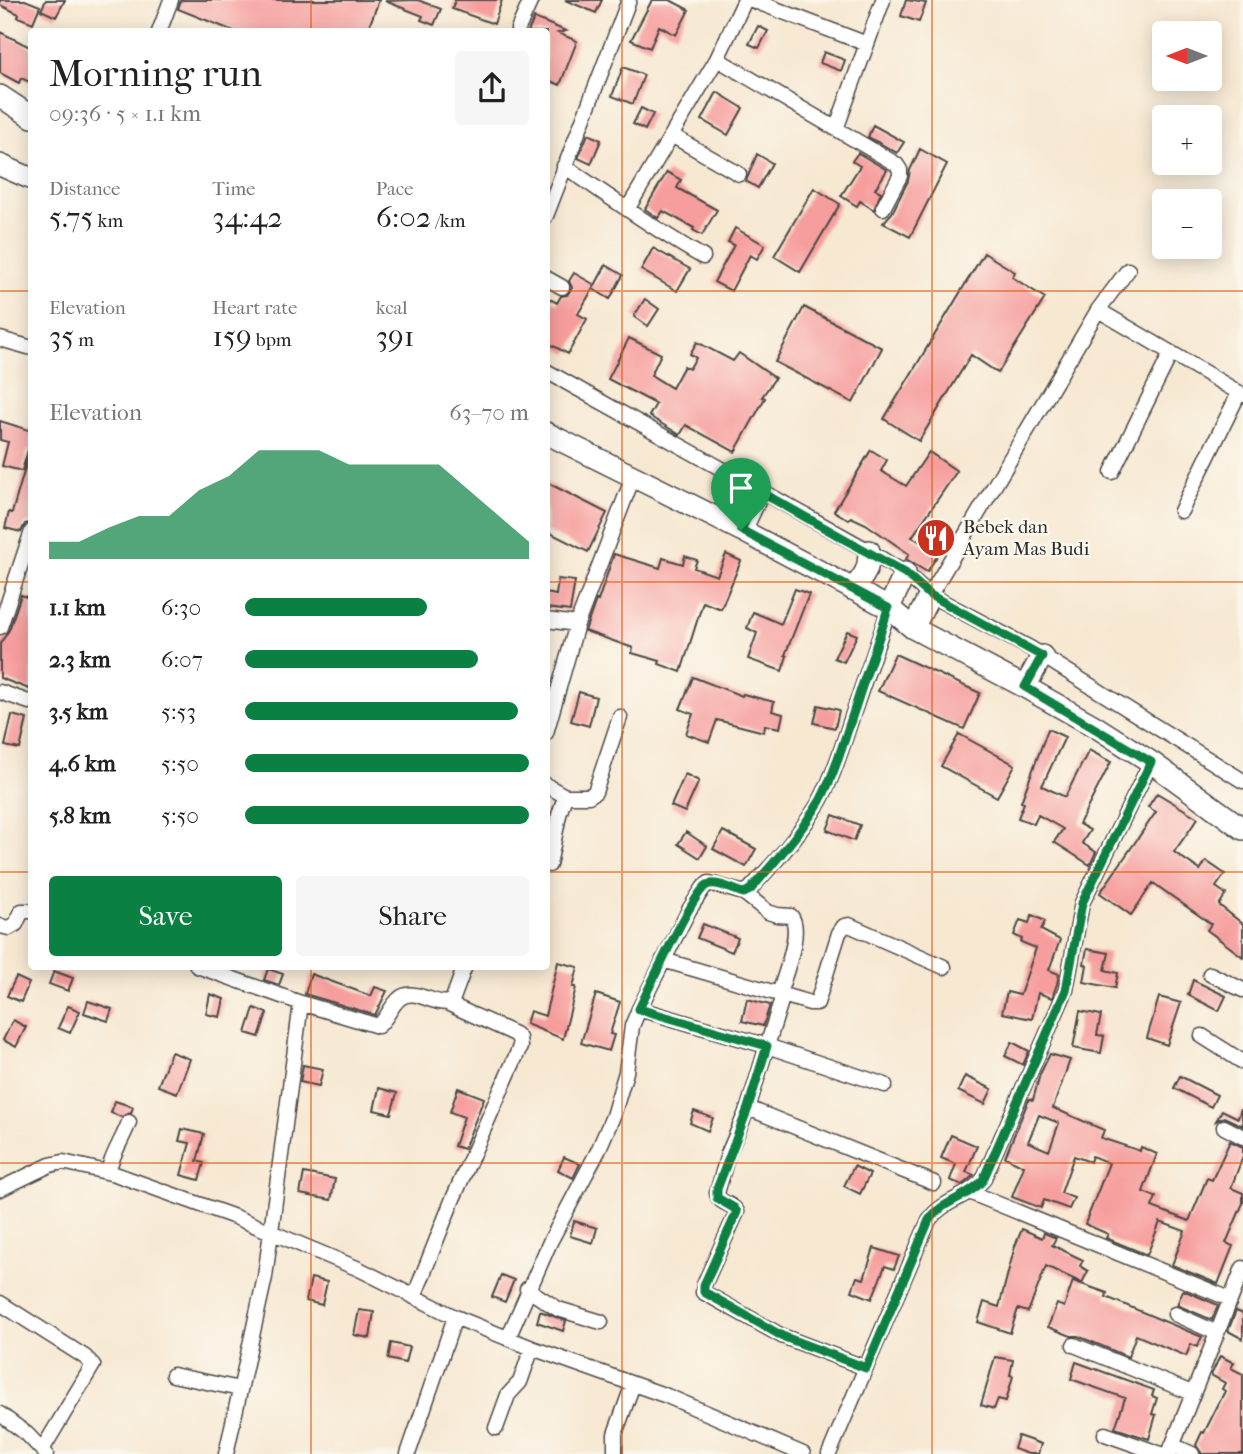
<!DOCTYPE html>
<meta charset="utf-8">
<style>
body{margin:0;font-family:"IM FELL French Canon",serif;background:#f6f6f6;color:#222;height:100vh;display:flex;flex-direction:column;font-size:26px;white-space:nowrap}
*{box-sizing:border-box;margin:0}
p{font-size:23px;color:#767676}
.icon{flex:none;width:38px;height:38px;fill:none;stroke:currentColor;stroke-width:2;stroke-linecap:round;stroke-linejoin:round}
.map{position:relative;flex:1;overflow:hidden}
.side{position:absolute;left:28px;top:28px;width:522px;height:942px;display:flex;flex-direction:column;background:#fff;border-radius:7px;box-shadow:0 4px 18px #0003}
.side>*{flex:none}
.needle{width:46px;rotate:270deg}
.buttons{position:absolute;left:1152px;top:21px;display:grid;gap:14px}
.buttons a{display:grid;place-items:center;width:70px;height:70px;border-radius:7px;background:#fff;box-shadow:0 4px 18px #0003;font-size:35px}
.pin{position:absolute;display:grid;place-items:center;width:60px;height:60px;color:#fff;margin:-72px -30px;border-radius:50% 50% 50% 0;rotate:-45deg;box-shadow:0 0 7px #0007}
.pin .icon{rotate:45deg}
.round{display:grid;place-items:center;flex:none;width:74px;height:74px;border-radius:7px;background:#f6f6f6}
.summary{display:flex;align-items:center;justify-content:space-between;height:119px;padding:0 21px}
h1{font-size:38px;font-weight:600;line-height:52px}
.figures{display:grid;grid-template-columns:repeat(3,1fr);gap:10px;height:119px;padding:7px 21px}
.figures div{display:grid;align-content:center}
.figures b{font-size:30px;font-weight:600}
.figures small{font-size:19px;font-weight:400}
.figures p{font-size:19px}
.chart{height:196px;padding:14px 21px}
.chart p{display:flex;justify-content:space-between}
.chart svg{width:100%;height:126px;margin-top:7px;fill:#0b8043;opacity:.7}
.cta{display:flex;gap:14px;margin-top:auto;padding:14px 21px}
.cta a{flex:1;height:80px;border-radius:7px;background:#0b8043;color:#fff;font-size:28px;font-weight:600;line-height:80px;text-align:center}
.cta a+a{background:#f6f6f6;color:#222}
ul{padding:0 21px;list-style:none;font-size:23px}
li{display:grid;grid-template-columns:112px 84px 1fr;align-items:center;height:52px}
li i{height:18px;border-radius:9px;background:#0b8043}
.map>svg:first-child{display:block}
</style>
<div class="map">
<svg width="1243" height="1454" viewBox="0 0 1243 1454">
<rect width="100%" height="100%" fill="#fbf7ec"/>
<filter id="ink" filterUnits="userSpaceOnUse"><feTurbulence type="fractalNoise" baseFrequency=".0143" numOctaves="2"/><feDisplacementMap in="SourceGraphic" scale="14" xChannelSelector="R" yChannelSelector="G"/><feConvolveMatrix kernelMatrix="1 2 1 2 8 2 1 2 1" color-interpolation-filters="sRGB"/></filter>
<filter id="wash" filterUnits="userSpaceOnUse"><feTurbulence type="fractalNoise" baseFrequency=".00686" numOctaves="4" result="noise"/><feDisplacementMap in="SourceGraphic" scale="28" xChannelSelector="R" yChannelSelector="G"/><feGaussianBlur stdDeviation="1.57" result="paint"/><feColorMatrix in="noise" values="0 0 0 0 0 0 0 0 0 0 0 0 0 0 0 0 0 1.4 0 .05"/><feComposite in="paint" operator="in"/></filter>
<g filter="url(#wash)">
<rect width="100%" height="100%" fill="#f7e8d2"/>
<g id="blocks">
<path fill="#f69e9d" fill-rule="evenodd" d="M0,0H25L40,6L33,23L18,17L19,14L0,5Z
M46,0H65L56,17L41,10Z
M181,0H379L367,32H236L178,9Z
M418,0L441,9L434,25L421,20L423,16L385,1Z
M455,0H502L494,24L452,9Z
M565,0H602L596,13Z
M652,0H670L689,10L676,35L659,26L650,48L631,40Z
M906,0L926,3L919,22L901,16Z
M534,18L566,31L558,33L577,41L560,85L546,79V32H528Z
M758,26L768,31L759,48L749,44Z
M0,32L32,48V83L21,78L19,83L0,73Z
M824,52L845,60L841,71L820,63Z
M623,67L644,75L633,104L612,96Z
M717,92L743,108L728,135L702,120Z
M641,108L653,114L645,130L633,124Z
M873,125L904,142L897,153L868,137Z
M588,134L601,140L591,164L578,158Z
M920,149L947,164L910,237L883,223L892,213L908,181L910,170Z
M858,153L887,170L875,189L881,192L874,210L860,201L857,206L841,196L860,166L852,161Z
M757,154L772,163L758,188L746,181Z
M667,172L681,180L677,188L717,210L702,235L693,230L694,228L663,211L658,218L645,209Z
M814,188L840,204L800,272L774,256Z
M735,228L765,245L757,259L750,255L731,291L714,282L734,245L728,242Z
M653,248L690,269L677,291L641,270Z
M984,253L1015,272L1012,277L1045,298L998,373L971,355L919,441L884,419Z
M606,265L623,275L610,299L593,289Z
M574,273L595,285L578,314L587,319L568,354L546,342V297L557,303L561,296L567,295L572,288L569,281Z
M645,299L659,309L648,326L634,316Z
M804,307L882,348L853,403L775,362Z
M629,338L661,354L651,375L672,388L684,366L689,369L696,358L690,354L697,342L733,361L739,353L775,378L762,397L765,398L735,452L686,425L680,435L672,430L649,416L656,404L608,379Z
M0,421L32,431V451L28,450L22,471L2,466L8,442L0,440Z
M871,450L887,460L881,471L906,486L929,452L957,471L912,537L939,553L927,572L906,559L909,554L866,524L851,517L849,520L834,511Z
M28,458L32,459V522L25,524L21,532L5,528L9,512L12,513Z
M546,482L607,513L588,552L546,531Z
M614,554L660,568L663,558L683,564L685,556L697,560L694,568L717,576L726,554L741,561L721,609L703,602L681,672L659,664L660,661L632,653L633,648L585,631L596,600L598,601Z
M558,579L575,581L570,611L546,608V593L556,595Z
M795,589L809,594L785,655L787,656L782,671L748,659L757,633L747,628L753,612L781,624Z
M21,595L32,599V690L0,678V644L9,630Z
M847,631L857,635L844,662L834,658Z
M895,654L980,693L964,729L878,691Z
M693,677L742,696L743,694L774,702L772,711L783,714L780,728L765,725L764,732L717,720L709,742L686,734L693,714L680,709Z
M579,692L596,697L589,726L571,721Z
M818,705L839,710L835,728L814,723Z
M12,715L27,719L20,749L5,746Z
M1048,729L1065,737L1042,786L1065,797L1089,750L1111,762L1079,824L1090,830L1082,843L1096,852L1090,865L1054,842L1063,829L1038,815L1034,824L1018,818L1024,803L1021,802Z
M959,734L1015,765L997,797L941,766Z
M685,774L699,781L685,812L671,806Z
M1157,793L1198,818L1174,852L1200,870L1206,861L1225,874L1216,887L1226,894L1219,905L1243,924V957L1207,930L1211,924L1153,883L1131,915L1100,893L1156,812L1148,807Z
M833,815L860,825L854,841L827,830Z
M723,831L756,849L746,867L713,849Z
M686,832L707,846L700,858L678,844Z
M1032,915L1045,921L1041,930L1060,940L1049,970L1059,974L1057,984L1052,998L1038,993L1032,1019L1002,1013L1007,992L1020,995L1036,948L1021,942L1022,939L1014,935L1020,920L1029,923Z
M703,924L738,938L732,952L697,938Z
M1087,949L1109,953L1105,970L1118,973L1115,988L1084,982L1087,965L1084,964Z
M558,962L578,967L573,987H576L563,1039L526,1024L530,1011L545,1016Z
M268,969L283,974L279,985L264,980Z
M54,971L73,978L68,991L49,984Z
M311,974L371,996L375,987L387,991L375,1015L305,994Z
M16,977L29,983L21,1002L7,996Z
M1193,980L1226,996L1219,1011L1188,995Z
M210,994L224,999L220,1017L206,1014Z
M596,994L620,1002L610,1034L614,1035L609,1051L581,1043Z
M1159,997L1181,1003L1167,1045L1147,1038Z
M747,999L770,1005L763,1026L742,1021Z
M88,1001L112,1009L108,1021L84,1013Z
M68,1006L80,1011L70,1033L58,1028Z
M254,1008L267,1013L259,1037L246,1033Z
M1080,1011L1101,1015L1097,1035L1104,1036L1101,1053L1073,1048Z
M13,1020L26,1027L16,1047L3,1040Z
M1012,1042L1029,1051L1023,1065L1005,1056Z
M171,1052L190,1059L177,1093L158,1086Z
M1050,1054L1070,1060L1053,1108L1104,1130L1101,1138L1140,1151L1141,1147L1157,1154L1143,1192L1156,1197L1152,1207L1189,1221L1207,1178L1212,1180L1230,1141L1243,1147V1156L1231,1188L1243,1193V1203L1226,1243L1233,1246L1218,1284L1172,1265L1185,1231L1160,1222L1147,1255L1106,1238L1108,1234L1085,1224L1109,1163L1092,1156L1090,1162L1074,1156L1061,1193L1074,1198L1069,1209L1044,1200L1041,1208L1012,1197L1024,1166L1005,1157L1029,1099L1033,1100L1040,1074ZM1039,1115L1059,1123L1049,1151L1028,1142Z
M303,1065L323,1069L319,1086L300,1082Z
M965,1076L992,1089L985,1104L958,1091Z
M1180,1076L1217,1095L1211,1107L1174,1088Z
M379,1088L397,1093L391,1114L374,1110Z
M458,1088L484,1098L464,1149L454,1146L464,1117L450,1112Z
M115,1101L133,1107L131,1113L121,1117L111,1113Z
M1241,1108L1243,1126L1224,1117L1216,1121L1222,1110L1238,1118Z
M694,1111L713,1118L708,1131L690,1123Z
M182,1129L204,1134L197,1161L204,1163L199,1180L181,1175L190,1143L179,1141Z
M951,1135L977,1146L966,1172L974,1175L962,1185L950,1180L956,1164L941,1158Z
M564,1157L580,1164L573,1178L558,1170Z
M854,1166L870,1174L860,1194L844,1186Z
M304,1173L335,1179L331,1200L300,1194Z
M574,1221L597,1228L593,1243L570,1236Z
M1022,1229L1042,1238L1044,1233L1056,1238L1052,1245L1083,1260L1080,1266L1088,1271L1082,1283L1046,1266L1028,1312L1018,1309L1010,1333L978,1322L984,1302L999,1307L1015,1246Z
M874,1248L899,1256L894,1269L885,1266L872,1299L852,1291L857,1277L864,1279Z
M501,1275L514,1280L505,1302L492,1297Z
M311,1278L327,1282L322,1305L306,1301Z
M1073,1281L1107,1293L1106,1297L1202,1337L1197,1347L1191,1344L1186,1356L1136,1335L1128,1357L1078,1336H1071L1048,1327L1057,1304L1064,1307Z
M1183,1290L1218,1305L1212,1320L1177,1305Z
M359,1310L374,1312L370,1338L354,1335Z
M540,1311L566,1321L563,1331L537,1322Z
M1236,1311L1243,1314V1339L1228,1331Z
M391,1343L409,1347L405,1363L388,1359Z
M1220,1356L1234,1363L1231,1368L1243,1374V1454H1202L1196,1445L1202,1432L1204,1433L1225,1391L1222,1389L1225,1383L1211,1375Z
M995,1357L1013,1360L1010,1375L1013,1376L1006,1401L998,1399L994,1409L981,1405Z
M1076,1362L1154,1390L1152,1396L1157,1398L1152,1414L1156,1415L1149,1439L1115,1428L1125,1398L1071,1379Z
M1018,1436L1041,1444L1038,1454H1028L1014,1449Z"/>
</g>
</g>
<g filter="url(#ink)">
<use href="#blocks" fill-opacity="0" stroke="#4a4744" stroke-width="2"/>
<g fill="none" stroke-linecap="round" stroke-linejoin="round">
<g stroke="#4a4744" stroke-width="17">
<path id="minor" d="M752,0L867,44
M518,29L531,0
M159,32L171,0
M717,59L896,164L900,170V176L883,208
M836,129L883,0
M673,136L739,174
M564,166C610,197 655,230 703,257
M628,208L717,59L745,0
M546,216L629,0
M546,278L562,287
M1098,310L1128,270
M0,339L32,348
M546,371L862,547L905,573L930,595L1030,648L1243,781
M1112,472L1171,353
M1181,511L1239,393
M930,595L1098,310L1243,395
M546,620L577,624
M0,627L32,531
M0,692L29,702
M546,733L577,624L633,477
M546,785L565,796L559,815L549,865
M565,796H589L595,792L620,717
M744,893L768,912L777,915L791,916C803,931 784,976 779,994
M0,926L9,928L16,924L22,911H32
M663,960L810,1003H817L839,933L844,926L849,925L944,967
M197,966L301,1003
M1210,974L1243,990
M639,1009L767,1046L783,995
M1202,1036L1243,1062
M885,1085L767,1046L748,1108L934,1183
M748,1108L728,1154L717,1193C718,1204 733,1203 737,1212L704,1285L703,1292L782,1336L866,1368
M1224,1127L1243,1137
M108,1172C112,1154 123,1139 129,1122
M0,1189L50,1165L63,1162L115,1174L235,1217L359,1269L455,1317L532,1348L667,1396L803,1454
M969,1192L1230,1299
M527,1289L558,1309L601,1322
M414,1297L452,1201L520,1047L519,1038L515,1034L449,1004
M0,1303L85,1357L93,1365L42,1450
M1175,1314L1217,1333
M508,1338L550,1242L598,1151L613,1116L626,1072L632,1026L639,1009L689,910L704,887L709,883L744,893L750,889C774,864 802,831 820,801C836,771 845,737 856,705C867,672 879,641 889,608
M1074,1345L1192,1393
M173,1375L240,1389
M0,1414L27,1434L46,1454
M496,1428L508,1395L520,1382L532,1348
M1105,1434L1161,1454
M1172,1445L1192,1454
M226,1454L265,1277L301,1003L378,1026C387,1019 390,1007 399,999C414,985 437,1009 452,1001L465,966
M408,1454L455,1317
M615,1454V1434L633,1384
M829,1454L929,1220C943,1200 968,1198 983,1180L1066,990L1082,903L1151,762
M1169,1454L1243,1268"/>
</g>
<g stroke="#4a4744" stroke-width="24">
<path id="secondary" d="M0,96L32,117
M0,165L32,179
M546,433L741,530L889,608L913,628L1025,687L1096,727L1151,762L1243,829
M741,530L759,491
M852,589C865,576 869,569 869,551
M889,608L905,573
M913,628L930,595
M1025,687L1042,656"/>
</g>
<use href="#minor" stroke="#fff" stroke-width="14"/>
<use href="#secondary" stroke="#fff" stroke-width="21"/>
</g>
</g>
<g fill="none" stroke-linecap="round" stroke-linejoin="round" filter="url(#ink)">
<g stroke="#fff" stroke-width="14">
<path id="route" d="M759,491L905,573L930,595L1042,656L1025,687L1151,762L1082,903L1066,990L983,1180C968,1198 943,1200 929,1220L866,1368L782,1336L704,1292V1285L737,1212L734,1208L717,1198V1189L748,1108L767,1046L639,1009C648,990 694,891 707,885C716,880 735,891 744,893L750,890C773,864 802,831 820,801C836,771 845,737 856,705C866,672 879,641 888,608L741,530Z"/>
</g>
<use href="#route" stroke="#0b8043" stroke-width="9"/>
</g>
<path fill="none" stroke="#df570e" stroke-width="2" stroke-opacity="0.55" d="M311,0V32M622,0V1454M932,0V1454M0,291H32M546,291H1243M0,582H32M546,582H1243M0,872H32M546,872H1243M311,966V1454M0,1163H1243"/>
<defs>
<g id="restaurant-disc" transform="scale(2.0125)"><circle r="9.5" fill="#c8321e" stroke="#fbf7ec"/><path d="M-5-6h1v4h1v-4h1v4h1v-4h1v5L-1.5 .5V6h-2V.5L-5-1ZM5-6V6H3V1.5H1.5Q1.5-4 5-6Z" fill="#fff"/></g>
</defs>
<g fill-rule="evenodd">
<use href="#restaurant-disc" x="936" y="538"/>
</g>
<g text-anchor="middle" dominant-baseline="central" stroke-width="5" stroke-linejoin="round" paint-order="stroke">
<g font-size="19" fill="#2b2b2b" stroke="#fbf7ec" text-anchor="start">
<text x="963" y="527">Bebek dan<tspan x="963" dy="22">Ayam Mas Budi</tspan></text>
</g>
</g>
</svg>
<div class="buttons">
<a><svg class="needle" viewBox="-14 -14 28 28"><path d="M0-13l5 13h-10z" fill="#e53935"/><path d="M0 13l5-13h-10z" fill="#767676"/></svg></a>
<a>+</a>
<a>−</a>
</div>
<div class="pin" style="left:741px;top:530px;background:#1e9e55"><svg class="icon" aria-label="arrive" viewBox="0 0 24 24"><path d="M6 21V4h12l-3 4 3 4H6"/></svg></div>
<section class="side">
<div class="summary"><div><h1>Morning run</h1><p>09:36 · 5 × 1.1 km</p></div><a class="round"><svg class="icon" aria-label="share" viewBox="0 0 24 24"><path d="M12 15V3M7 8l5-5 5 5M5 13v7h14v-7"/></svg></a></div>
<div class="figures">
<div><p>Distance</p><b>5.75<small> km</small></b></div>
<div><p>Time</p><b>34:42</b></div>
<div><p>Pace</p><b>6:02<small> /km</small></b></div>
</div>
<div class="figures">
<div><p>Elevation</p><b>35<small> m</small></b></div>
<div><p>Heart rate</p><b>159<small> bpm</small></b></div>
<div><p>kcal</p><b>391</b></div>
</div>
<div class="chart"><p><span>Elevation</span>63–70 m</p>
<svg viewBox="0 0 160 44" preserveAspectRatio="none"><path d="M0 44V38L10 38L20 33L30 29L40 29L50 20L60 15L70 6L80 6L90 6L100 11L110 11L120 11L130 11L140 20L150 29L160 38V44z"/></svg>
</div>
<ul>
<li><b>1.1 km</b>6:30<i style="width:64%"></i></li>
<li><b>2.3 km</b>6:07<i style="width:82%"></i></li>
<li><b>3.5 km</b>5:53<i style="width:96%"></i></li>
<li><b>4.6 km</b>5:50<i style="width:100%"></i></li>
<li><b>5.8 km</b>5:50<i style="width:100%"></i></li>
</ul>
<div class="cta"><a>Save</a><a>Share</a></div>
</section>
</div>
